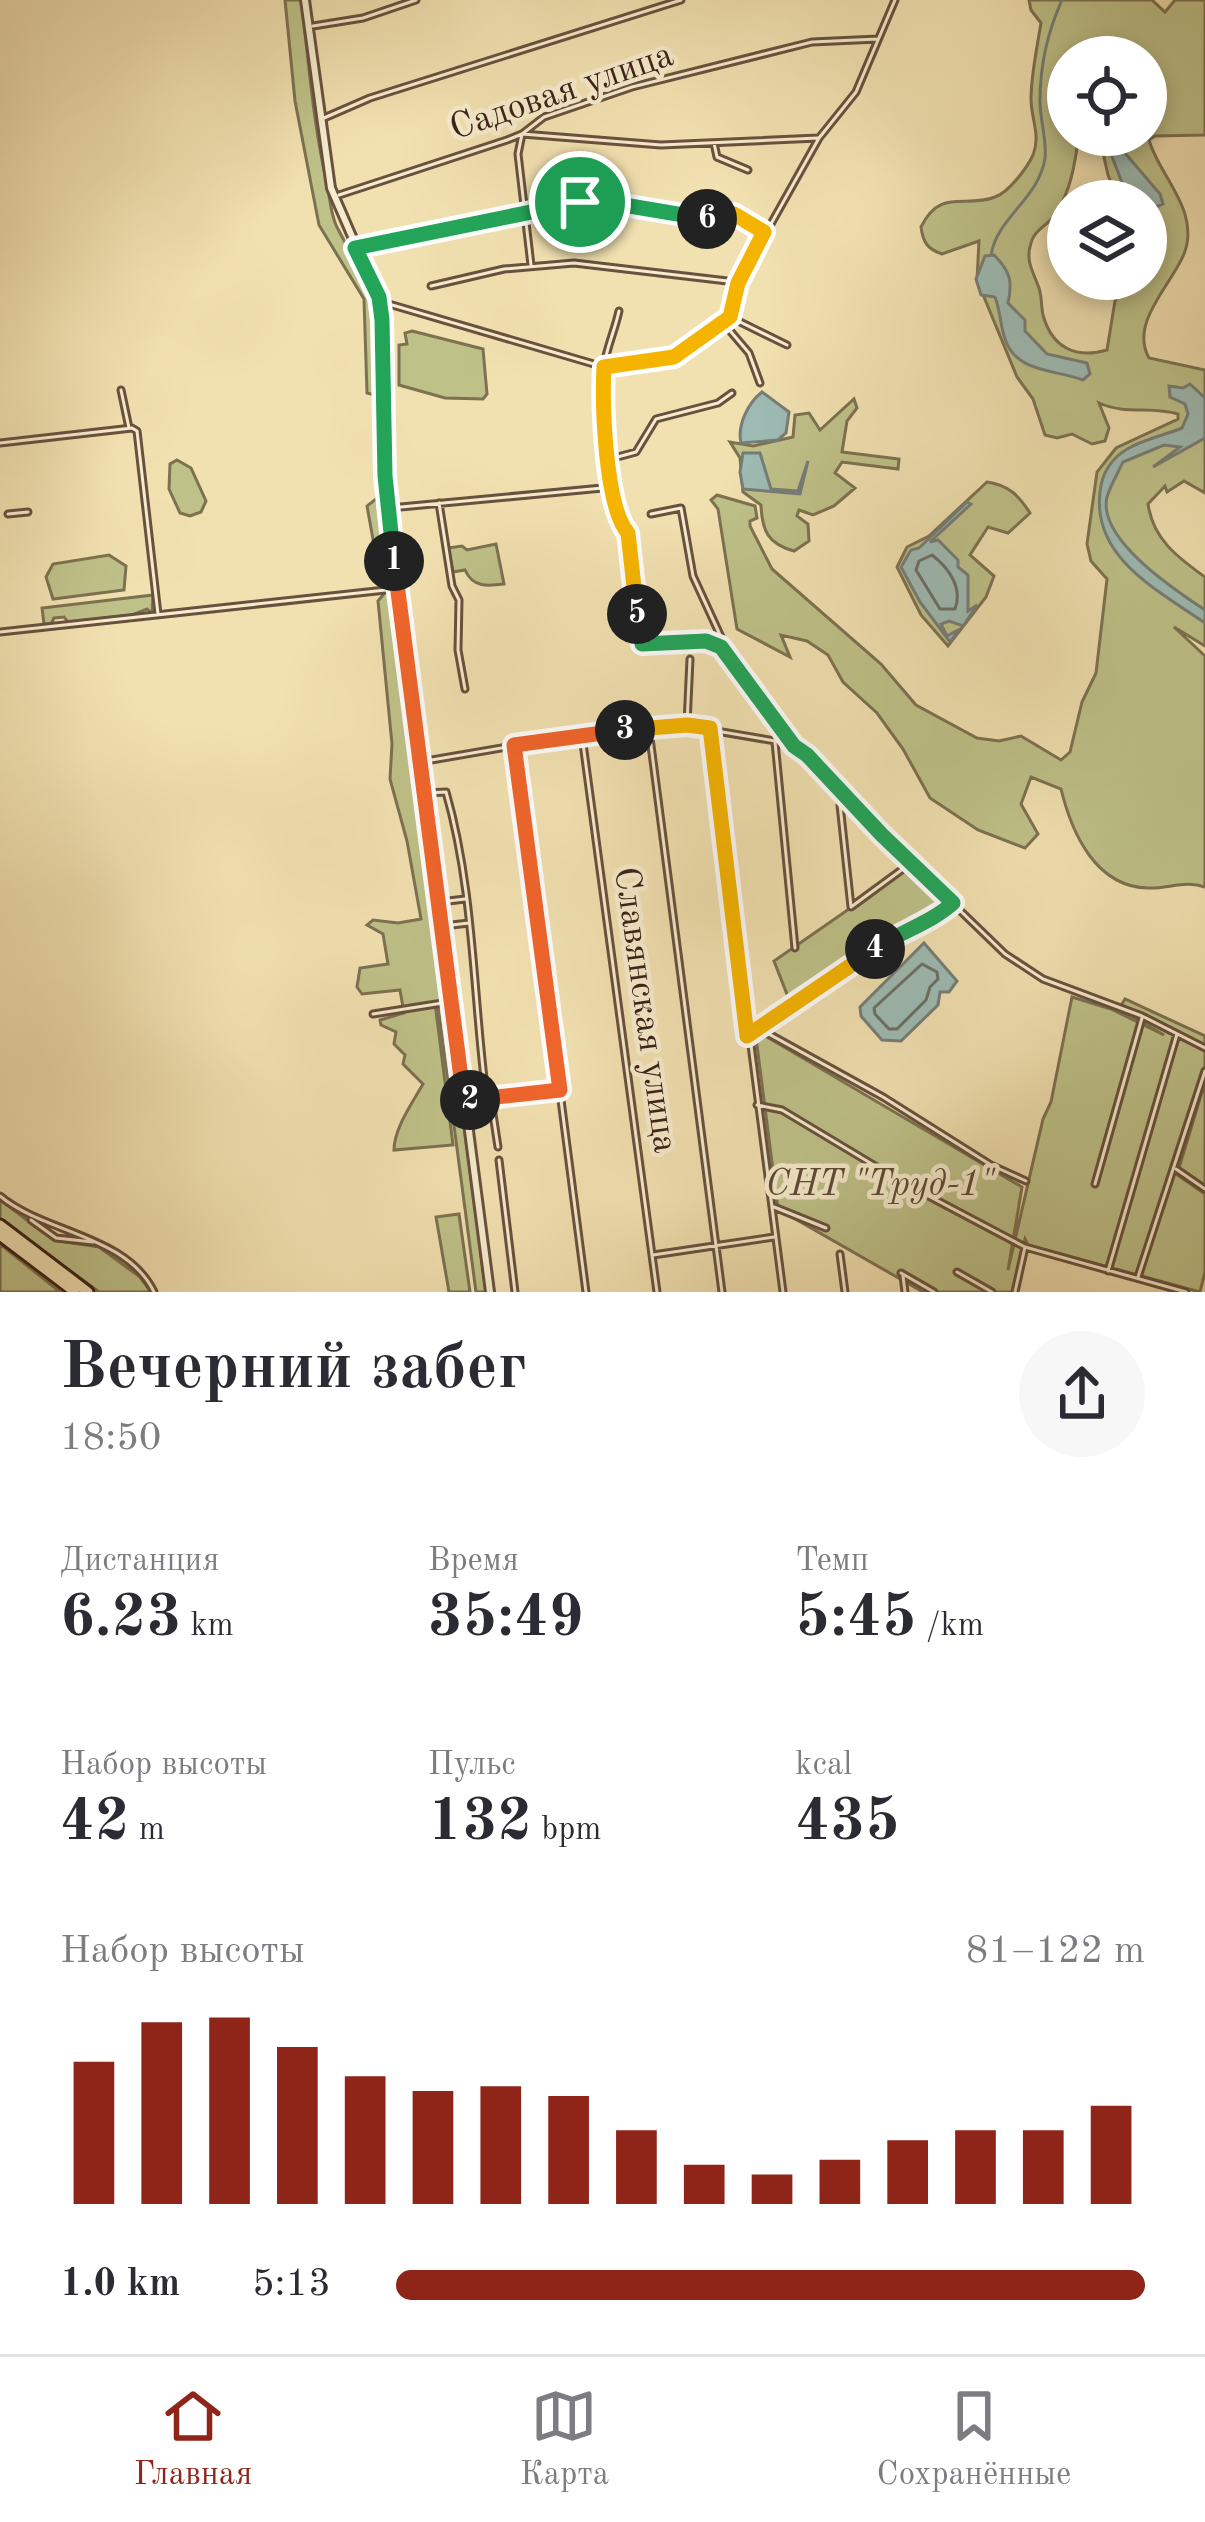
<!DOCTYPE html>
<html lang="ru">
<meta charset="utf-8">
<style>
body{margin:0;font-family:"Old Standard TT",serif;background:#f7f7f7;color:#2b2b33;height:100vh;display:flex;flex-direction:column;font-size:45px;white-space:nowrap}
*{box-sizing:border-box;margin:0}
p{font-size:39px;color:#7c7c81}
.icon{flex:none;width:66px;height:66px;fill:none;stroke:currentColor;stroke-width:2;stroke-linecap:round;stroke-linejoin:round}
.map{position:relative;height:1292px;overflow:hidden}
.panel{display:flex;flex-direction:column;background:#fff;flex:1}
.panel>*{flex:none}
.controls{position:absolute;left:1047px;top:36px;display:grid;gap:24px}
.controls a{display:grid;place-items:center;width:120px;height:120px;border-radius:50%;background:#fff;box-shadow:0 6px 18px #0003;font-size:60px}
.pin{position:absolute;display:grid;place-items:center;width:102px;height:102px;color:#fff;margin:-51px;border:6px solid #fff;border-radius:50%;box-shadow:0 3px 12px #0007}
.km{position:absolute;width:60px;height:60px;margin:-30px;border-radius:50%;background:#222;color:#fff;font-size:33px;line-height:60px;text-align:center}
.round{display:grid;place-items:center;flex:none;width:126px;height:126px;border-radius:63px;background:#f7f7f7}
.overview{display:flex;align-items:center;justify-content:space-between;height:204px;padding:0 60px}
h1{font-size:66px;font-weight:700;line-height:90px}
.figures{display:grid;grid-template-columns:repeat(3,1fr);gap:18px;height:204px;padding:12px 60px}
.figures div{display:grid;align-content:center}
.figures b{font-size:60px;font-weight:700}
.figures small{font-size:33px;font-weight:400}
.figures p{font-size:33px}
.chart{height:336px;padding:24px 60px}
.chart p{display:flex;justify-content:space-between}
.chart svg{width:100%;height:216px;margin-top:12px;stroke:#8f2418;stroke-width:6}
ul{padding:0 60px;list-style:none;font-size:39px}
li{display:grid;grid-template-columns:192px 144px 1fr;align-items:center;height:90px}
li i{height:30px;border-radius:15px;background:#8f2418}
.dock{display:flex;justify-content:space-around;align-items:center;height:168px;border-top:3px solid #e1e1e2;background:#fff;font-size:33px;color:#7c7c81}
.dock a{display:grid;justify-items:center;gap:6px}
.dock .on{color:#8f2418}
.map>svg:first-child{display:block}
</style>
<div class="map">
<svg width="1205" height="1292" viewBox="0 0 1205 1292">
<rect width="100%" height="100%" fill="#f1e0b0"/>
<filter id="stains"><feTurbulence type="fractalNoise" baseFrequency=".00167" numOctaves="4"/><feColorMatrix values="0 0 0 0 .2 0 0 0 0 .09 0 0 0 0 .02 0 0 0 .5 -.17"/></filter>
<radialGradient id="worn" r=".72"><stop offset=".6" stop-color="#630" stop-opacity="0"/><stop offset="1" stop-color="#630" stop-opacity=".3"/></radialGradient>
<path fill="#bec188" stroke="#7c7150" stroke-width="3" fill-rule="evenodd" d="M285,0H301C309,62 313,124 327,184C330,198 331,218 338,229C365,281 398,332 375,395L367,393L364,299L319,225L295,101Z
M1029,0H1152L1165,12L1175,0H1205V135L1155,136L1149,140C1159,176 1201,211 1184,254C1172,284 1129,323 1149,358L1205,370V493L1184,481L1167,492L1165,486L1148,504C1153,539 1177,557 1205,577V646L1174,627L1205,656V887C1186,880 1167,889 1148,888C1096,887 1072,834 1061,789L1031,777L1021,804L1038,834L1025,848L978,830L930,798L903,749L877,713L843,682L828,655L807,641L781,635L790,657L737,629L718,509L711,500L717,495L755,506L757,518L750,521V526L772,569L881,664L916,705L977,738L999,741L1021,736L1061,760L1070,752L1082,702L1096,673L1107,579L1091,561L1087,544L1097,472L1116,448L1178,419V414C1152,406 1125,415 1099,403L1109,428L1105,441L1092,444L1072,434L1057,438L1045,435L1033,399L1017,377L977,280L979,241L942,254C927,249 923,242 921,227C941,187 965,209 995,197C1009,192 1027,168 1033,155C1041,135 1031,119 1031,99C1031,75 1037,48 1041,23L1031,10ZM1068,57H1146V135H1099L1108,175L1119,201H1146V279H1129L1115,301L1107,350C1076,359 1052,348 1043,315C1041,306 1042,297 1039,288C1033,271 1025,261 1031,243C1034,230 1047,226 1055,215C1071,191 1075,163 1079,135H1068Z
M412,331L483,349L487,394L483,399L445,398L399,385V345L407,344L405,333Z
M854,399L857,408L847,421L842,452L899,459L898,469L842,462L835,473L855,488L834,506L813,515L799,510L797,516L808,524L809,541L794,551C768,544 762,531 761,505L743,492L740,458L730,442L753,446L793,437L795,415L809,413L820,430Z
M177,460L191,468L206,501L201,512L190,516L180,513L169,489L170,464Z
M987,482C1009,485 1019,496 1030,513L1008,533L988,527L970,555L994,576L986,597L948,646L921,615L897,567L907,547L929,536Z
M381,495L486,1292H476L438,1005L435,1003L453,1145L394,1150C394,1129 412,1103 423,1084L403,1064L405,1055L394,1044L396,1032L381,1025L380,1020L404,1013L400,990L362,994L357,987L360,968L388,964L383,934L367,925L373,920L398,923L421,919L407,841L390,779L392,744L378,601L383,595L367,506Z
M496,544L504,584C488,586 473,588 465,570L453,572L448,548L462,546L467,550Z
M109,555L126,566L124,590L53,599L46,577L53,564Z
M153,595L152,614L147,609L132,615L68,622L64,617L54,618L51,624H44L42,608Z
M911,866L941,903L790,1002L774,961Z
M1072,997L1111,1009L1164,1035L1119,1009L1125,999L1205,1036V1067L1173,1172L1205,1194V1272L1200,1292L1028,1245L1025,1239L1013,1292H923L778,1209L755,1030L1022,1187L1008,1270L1043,1119L1051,1102Z
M1205,1082V1186L1179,1168Z
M0,1200L54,1240L99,1247L140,1277L151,1292H99L0,1219Z
M459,1214L470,1292H449L436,1217Z
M0,1244L60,1292H0Z"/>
<path fill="#9dbbb4" stroke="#767d76" stroke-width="3" d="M1109,135H1124V152L1160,194L1163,204L1146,211V201H1129L1105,138Z
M994,255C1010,271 1013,281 1008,303L1025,320V331L1047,354L1087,363L1090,374L1083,380C1058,370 1020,373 1007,344C1000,329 1001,312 995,297L981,295L976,279L985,256Z
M1190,384L1205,398V438L1153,467L1180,447L1164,445L1123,462C1118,473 1110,486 1107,497C1097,539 1175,590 1205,610V623C1159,591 1092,558 1100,492C1102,472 1111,458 1129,448C1145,439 1165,435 1182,428L1188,414L1185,404L1170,397L1169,386L1183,388Z
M762,392L789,412L786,433L778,440L741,443C737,425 748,403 762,392Z
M743,453H760L771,489L798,491L808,461L800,494L743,489L740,472Z
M967,502L971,504L930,542L938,540L958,560V567L968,575V611L977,605L963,626L949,621L941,624L947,636L960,629L950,642L920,602L901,567L911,550L919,548Z
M924,943L957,981L949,992H940L938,1005L901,1041L882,1040L861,1016L860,1007Z"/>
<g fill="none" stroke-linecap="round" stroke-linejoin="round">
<path stroke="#6c6e66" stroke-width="3" d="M932,555C949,568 963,588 955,609H940L916,570L919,561Z
M922,964L937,972L938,979L930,987L926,1000L897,1029H889L875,1014L874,1008Z"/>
<path stroke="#767d76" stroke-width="3" d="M991,255C997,217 1039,199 1045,158C1047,140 1040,120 1040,101C1040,67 1048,31 1062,0"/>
<g stroke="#68513e" stroke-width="9">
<path id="minor" d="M313,26L363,18L416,0
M324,118L370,98L681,0
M714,143L717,157L748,170
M339,195L507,140L522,134L544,117L632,87L812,42L878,39
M356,248L580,202L618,204L714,220L734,214L764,233
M531,265L518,154L522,134L661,145L818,138
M431,286L504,269L574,263L736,282
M382,302L604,367L674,357L730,317L738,283L819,138L856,92L895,0
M619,311C615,330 607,346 604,366C599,399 607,509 628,533L642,644L713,642L794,745
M732,318L787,345
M726,326L749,353L760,383
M121,390L129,428
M0,443L132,428L137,431L158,614
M610,459L636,452L656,419L718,403L732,393
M439,503L452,586L459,600L458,650L465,689
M390,508L613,487
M8,514L28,512
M651,514L681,508L693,576L721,637V645
M0,632L395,589
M687,724L690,659
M710,729L783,1292
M649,730L722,1292
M582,736L657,1292
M775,742L795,948
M515,747L586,1292
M420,762L582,734L687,726L787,743L807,755L882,835L1005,954L1043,979L1142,1016L1205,1048
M426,793L446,792C474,890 473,994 486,1095L491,1101L498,1147
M844,797L840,805L851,907L911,863
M440,902L465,899
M443,926L469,923
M373,1014L449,1002
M758,1028L883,1097L991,1165L1026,1181
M749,1035L906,928L940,915L952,904
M466,1101L558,1090
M757,1105L782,1110L902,1182L1025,1247L1186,1292
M499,1160L515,1292
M1176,1169L1205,1189
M1095,1184L1142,1018
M0,1196C44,1233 127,1235 154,1292
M774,1207L826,1228
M31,1220L56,1238L93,1242
M840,1254L845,1292
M653,1255L774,1237
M1108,1271L1177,1034
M957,1272L992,1292
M901,1273L934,1292
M903,1276L905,1292
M1138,1277L1205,1071
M1015,1292L1025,1247"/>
</g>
<g stroke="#68513e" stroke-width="12">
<path id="tertiary" d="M305,0L331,188L380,301L389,518L490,1292"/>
</g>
<g stroke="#3b2118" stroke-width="15">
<path id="trunk" d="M0,1225L88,1292
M0,1235L75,1292"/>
</g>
<use href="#minor" stroke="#f6ebcc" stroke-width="3"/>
<use href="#tertiary" stroke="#f6ebcc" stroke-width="6"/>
<use href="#trunk" stroke="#f1e0b0" stroke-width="9"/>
</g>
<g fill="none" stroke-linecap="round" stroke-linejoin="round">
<g stroke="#fff" stroke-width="24">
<path id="split-1" d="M394,561L385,476L382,320L379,297L355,248L580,202"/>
</g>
<g stroke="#fff" stroke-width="24">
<path id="split-2" d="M394,561L463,1093L464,1101L470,1100"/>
</g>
<g stroke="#fff" stroke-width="24">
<path id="split-3" d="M470,1100L560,1090L514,745L625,730"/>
</g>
<g stroke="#fff" stroke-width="24">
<path id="split-4" d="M625,730L687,725L710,728L747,1036L875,949"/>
</g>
<g stroke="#fff" stroke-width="24">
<path id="split-5" d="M637,614L642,644L706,641L721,647L794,746L807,755L882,835L953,903C932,922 900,932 875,949"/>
</g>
<g stroke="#fff" stroke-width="24">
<path id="split-6" d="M637,614L628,533C605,507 602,403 604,367L674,357L730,317L738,283L764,232L734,214L719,220L707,219"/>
</g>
<g stroke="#fff" stroke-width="24">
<path id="split-7" d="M580,202L618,204L707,219"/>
</g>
<use href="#split-1" stroke="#22a559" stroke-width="15"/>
<use href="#split-2" stroke="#f0652b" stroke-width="15"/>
<use href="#split-3" stroke="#f0652b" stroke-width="15"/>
<use href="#split-4" stroke="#f5b400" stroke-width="15"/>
<use href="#split-5" stroke="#22a559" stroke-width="15"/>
<use href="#split-6" stroke="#f5b400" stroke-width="15"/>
<use href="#split-7" stroke="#22a559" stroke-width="15"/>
</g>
<g text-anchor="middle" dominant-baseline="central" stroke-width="9" stroke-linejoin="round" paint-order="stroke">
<g font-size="36" fill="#3b2118" stroke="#f6ebcc">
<text transform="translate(562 93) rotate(-19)">Садовая улица</text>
<text transform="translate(644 1010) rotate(82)">Славянская улица</text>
</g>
<g font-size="36" font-style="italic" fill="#5c4934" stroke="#f6ebcc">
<text x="880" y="1186">СНТ "Труд-1"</text>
</g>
</g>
<rect width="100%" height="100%" filter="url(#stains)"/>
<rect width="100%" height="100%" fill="url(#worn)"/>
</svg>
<div class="controls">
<a><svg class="icon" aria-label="locate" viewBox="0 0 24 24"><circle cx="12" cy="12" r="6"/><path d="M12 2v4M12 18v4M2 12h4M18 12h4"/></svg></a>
<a><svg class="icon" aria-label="layers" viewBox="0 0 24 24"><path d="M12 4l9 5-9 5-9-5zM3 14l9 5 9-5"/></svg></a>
</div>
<div class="pin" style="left:580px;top:202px;background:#1e9e55"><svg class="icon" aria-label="arrive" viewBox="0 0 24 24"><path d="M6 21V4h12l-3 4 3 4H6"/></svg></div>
<b class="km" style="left:394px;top:561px">1</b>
<b class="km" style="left:470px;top:1100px">2</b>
<b class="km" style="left:625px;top:730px">3</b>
<b class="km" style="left:875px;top:949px">4</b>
<b class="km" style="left:637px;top:614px">5</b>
<b class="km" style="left:707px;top:219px">6</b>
</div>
<section class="panel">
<div class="overview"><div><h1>Вечерний забег</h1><p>18:50</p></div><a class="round"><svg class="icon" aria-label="share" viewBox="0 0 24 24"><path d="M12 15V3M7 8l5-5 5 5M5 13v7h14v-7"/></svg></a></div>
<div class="figures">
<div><p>Дистанция</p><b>6.23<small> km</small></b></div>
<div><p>Время</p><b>35:49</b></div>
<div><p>Темп</p><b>5:45<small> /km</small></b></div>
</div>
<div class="figures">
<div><p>Набор высоты</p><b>42<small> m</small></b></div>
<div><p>Пульс</p><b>132<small> bpm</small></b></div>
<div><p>kcal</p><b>435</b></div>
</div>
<div class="chart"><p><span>Набор высоты</span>81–122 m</p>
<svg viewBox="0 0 160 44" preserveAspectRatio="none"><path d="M5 44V15M15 44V7M25 44V6M35 44V12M45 44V18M55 44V21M65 44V20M75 44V22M85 44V29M95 44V36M105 44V38M115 44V35M125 44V31M135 44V29M145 44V29M155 44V24"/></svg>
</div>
<ul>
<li><b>1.0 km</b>5:13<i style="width:100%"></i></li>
</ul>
</section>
<nav class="dock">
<a class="on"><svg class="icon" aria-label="home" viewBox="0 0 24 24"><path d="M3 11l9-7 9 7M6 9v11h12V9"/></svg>Главная</a>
<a><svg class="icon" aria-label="map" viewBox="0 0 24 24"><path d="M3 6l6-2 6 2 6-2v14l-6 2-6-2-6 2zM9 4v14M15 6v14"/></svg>Карта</a>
<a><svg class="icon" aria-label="saved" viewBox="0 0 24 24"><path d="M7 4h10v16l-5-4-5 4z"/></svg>Сохранённые</a>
</nav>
